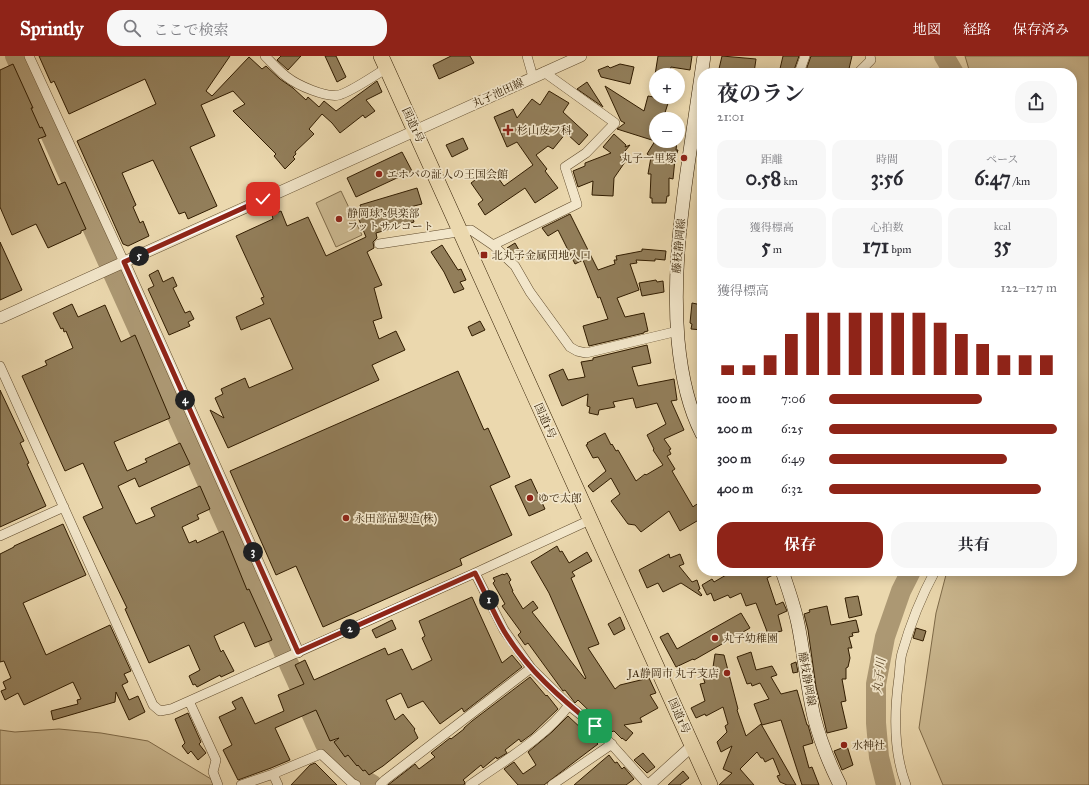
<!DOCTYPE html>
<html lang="ja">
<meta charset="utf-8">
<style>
body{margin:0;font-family:"IM FELL Great Primer","Noto Serif JP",serif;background:#f7f7f7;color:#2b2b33;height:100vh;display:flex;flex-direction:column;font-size:15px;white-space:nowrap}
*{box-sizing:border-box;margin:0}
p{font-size:13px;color:#7c7c81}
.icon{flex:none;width:22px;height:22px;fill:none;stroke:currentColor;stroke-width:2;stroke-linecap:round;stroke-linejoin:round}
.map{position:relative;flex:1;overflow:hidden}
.panel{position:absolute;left:697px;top:12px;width:380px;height:508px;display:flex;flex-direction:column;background:#fff;border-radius:16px;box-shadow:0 2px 10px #0003}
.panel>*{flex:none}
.fabs{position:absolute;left:649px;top:12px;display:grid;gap:8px}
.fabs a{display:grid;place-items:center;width:36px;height:36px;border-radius:50%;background:#fff;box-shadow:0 2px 10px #0003;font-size:20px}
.pin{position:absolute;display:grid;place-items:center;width:34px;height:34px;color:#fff;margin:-17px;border-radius:8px;box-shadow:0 2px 6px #0006}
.km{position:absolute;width:20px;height:20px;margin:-10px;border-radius:50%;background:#222;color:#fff;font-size:11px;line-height:20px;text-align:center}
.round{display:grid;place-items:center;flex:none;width:42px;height:42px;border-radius:16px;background:#f7f7f7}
.head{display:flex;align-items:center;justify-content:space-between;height:68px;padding:0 20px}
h1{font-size:22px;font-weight:700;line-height:30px}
.metrics{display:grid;grid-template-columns:repeat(3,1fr);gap:6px;height:68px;padding:4px 20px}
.metrics div{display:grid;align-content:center;border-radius:10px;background:#f7f7f7;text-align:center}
.metrics b{font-size:20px;font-weight:700}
.metrics small{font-size:11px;font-weight:400}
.metrics p{font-size:11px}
.chart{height:112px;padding:8px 20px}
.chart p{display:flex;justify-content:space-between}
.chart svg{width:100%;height:72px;margin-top:4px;stroke:#8f2418;stroke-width:6}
.button{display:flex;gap:8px;margin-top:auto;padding:8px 20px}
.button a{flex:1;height:46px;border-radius:16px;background:#8f2418;color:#fff;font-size:16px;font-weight:700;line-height:46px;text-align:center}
.button a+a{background:#f7f7f7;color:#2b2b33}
ul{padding:0 20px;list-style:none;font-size:13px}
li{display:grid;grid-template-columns:64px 48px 1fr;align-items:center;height:30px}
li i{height:10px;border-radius:5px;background:#8f2418}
header{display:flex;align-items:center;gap:24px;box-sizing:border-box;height:56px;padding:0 20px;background:#8f2418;color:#fff}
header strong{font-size:19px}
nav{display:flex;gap:22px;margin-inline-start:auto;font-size:14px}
.search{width:280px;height:36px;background:#f7f7f7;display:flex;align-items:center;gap:10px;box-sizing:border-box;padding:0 14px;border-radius:16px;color:#7c7c81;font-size:15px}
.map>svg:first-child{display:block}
</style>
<header>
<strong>Sprintly</strong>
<div class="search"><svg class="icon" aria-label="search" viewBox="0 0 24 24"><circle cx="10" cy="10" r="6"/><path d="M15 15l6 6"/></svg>ここで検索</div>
<nav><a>地図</a><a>経路</a><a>保存済み</a></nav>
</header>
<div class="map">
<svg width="1089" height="729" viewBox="0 0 1089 729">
<rect width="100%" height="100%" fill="#ebd8ae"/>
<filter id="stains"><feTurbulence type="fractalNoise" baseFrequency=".005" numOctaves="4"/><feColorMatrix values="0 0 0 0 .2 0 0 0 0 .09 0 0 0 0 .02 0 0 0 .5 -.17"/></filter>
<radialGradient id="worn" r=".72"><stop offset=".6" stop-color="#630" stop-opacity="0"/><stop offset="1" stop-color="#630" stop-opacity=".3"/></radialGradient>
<path fill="#cbb890" stroke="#7e6a48" d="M965,0H1089V729H943L919,672L936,557L947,515H1072V17H970Z
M341,135L362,179L336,191L316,147Z
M59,673L101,677L148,685L211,723L213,729H0V674L15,676Z"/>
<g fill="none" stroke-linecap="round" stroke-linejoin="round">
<path stroke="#ac9873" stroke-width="20" d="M15,0L325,688L355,718L373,729
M944,0L954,17
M886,729L879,701L876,667V628L885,581L901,535L911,515"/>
</g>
<path fill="#927e5a" stroke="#311c00" d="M39,0H230L206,35L212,40L249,1L262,13L266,10L280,23L293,32L306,44L308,41L319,51L324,45L336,55L377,25L382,36L366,44L375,55L365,62L363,59L340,77L332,67L322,58L309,73L314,78L295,96L296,98L293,101L295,103L285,113L274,100L276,98L233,55L245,48L233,35L201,49L215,80L190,91L217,150L188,163L185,156L179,158L153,104L122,117L136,149L133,151L140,167L143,165L149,180L128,190L123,188L77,85L156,48L145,23L69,58L54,25L51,27Z
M281,0H301L288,14L277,4Z
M325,0H336L346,21L337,26Z
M451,0H470L474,7L439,23L433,9Z
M658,0H692L690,14L671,11L669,19H655Z
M722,0L756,3L754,17H718Z
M783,0H799L793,17H779Z
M811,0H852L848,17H805Z
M13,8L33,52H31L40,72L42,71L46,80L38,83L51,113L58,129L65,126L86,173L81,175V177L48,192L36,168L12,179L0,151V14Z
M620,8L634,11L630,28L601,21L598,14L608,10L610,12Z
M587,26L603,51L577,33Z
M605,30L644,55L648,40L654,41H670L663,63H656V85H677L676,94H678L675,103L673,123L669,122V140H667L666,147H652V142H650L651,118H648L651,101L647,98L655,85L617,73L625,67L621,65Z
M549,35L569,47L563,56L588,79L579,89L566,77L553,93L548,90L536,99L547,113L545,115L558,132L535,147L525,132L485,159L478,148L483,144L471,127L491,112L504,130L533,109L517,86L507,91L494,61L513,53L517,62L532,43L540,49Z
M614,78L626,89L625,91L630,89L620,101L625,106L614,122L613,140L592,139L593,125L578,131L573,115L585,110V107L611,97L603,91Z
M463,82L468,93L452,101L446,89Z
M402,96L412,115L356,141L347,122Z
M417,132L422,148L410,151L414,166L376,177L377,182L373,186L374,192L367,196L382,229L374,232L382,262L373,265L379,283L396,275L405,294L372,309L379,324L228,392L210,354L224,362L215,342L223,338L221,333L245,322L249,332L293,313L270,262L241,274L236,261L264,248L261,242L264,241L236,180L273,163L272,159L281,155L287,170L308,161L326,200L366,181L355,154L361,152L360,149Z
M570,158L598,214L615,208L614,204H617L616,200L642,195V193L666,195L665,204L655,203V205L636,204L637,207L630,208L639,234L617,242L625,261L644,257L648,275L644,276V277L589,290L583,270L608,263L600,241L598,242L583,204L575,208L558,174L548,180L542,172Z
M0,186L22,234L0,244Z
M515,187L523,201L518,204L509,196L507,192Z
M442,189L458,214L461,213L466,224L460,226L464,233L454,237L444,216L431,196Z
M158,214L163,226L173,221L177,230L173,232L185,257L190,255L194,263L188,266L190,270L169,279L148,233L154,230L149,219Z
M656,224L657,226L663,225L664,236L642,240L639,227Z
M692,247L702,249V274L691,273L692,268L690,267Z
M72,248L78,261L105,249L121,286L135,279L170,362L114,386L127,415L147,406L145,403L180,387L190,408L139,431L135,422L118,430L136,468L155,460L151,452L200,430L210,453L197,459L199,463L182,471L189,487L196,484L197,487L223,475L247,534L249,533L272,584L255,591L244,566L214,580L221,596L223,594L234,615L221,621L220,619L197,631L195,628L193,629L189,620L200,614L189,589L149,607L125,553L127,552L83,461L103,452L83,407L65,415L22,320L47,309L45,305L73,292L66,275L64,276L63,272L61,273L53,257Z
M480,265L485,274L472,280L468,271Z
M647,289L651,307L632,311L638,330L674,323L677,344L671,345L684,374L664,383L671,393L669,394L671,398L667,400L675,413L672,415L693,451L694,450L702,445V462L680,475L669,455L641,476L635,469L628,468L611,445L620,438L611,422L593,436L588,430L606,415L598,401L593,402L586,389L588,388L587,387L605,377L611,389L612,388L616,395L618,394L636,425L645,418L646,419L663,409L653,394L654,393L647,379L666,368L657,347L636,352L633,342L613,346L615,351L599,354L598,359L589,357L590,351L587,350L588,338L562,350L549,319L563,313L568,324L585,321L581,306L593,304V302Z
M458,315L484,374L488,372L510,421L490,430L512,479L460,503L462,509L323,571L296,510L276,519L230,415Z
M0,334L24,385L20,387L29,407L27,408L46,450L0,471Z
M531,423L545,453L529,460L515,430Z
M63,468L86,519L23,547L46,599L110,569L131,615L124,618L128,626L122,629L129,644L138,640L145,656L129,664L116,636L115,646L53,664L51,655L78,648L77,644L81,643L73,626L24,649L18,637L5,644L1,635L6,633L3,626L11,622L4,605L0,606V498L14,491V490Z
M557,490L560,496L562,495L569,507L587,496L592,505L572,516L575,520L571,522L599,588L588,592L615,633L620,629L649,622L656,637L650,639L658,652L640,662L642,666L624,669L633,677L626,685L622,682V683L614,675L611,676L578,644L575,647L565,634L563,635L528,587L525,589L518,579L521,576L502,550L505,548L493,527L495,525L493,522L503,518L504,519L507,517L511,524L509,526L513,535H512L523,553L533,545L538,552L532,556L585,623L586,622L549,537L531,506Z
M669,498L670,502L680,498L684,508L679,510L692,526L697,524L700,533L698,534L702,539L701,540L681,527L663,536L658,527L647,532L639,514Z
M733,515H774L775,518L767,522L776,549L783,546L787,555L778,559L782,575L768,578L756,547L746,550L741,537L730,542L728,539L714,545L711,537L707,539L702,529L712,523L714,526Z
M858,540L862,559L849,562L845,542Z
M472,541L502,607L512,599L522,611L464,656L462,652L440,668L423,645L408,652L401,637L386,644L395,664L403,658L415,673L414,674L418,682L383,710L369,719L365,714L363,715L358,709L357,710L348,699L345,701L334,686L339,682L330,685L316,654L275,672L290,704L271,712L238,724L223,694L232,689L219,661L236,653L232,646L242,641L255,668L284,655L278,639L304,628L295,609L305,604L314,624L385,592L388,599L402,593L412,614L432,604L422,582L425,580L419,565Z
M827,550L831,569L856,564L859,576L852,577L853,580L849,581L852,592H848L850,602L848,611L846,612V623H842L846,645L841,646L847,672L827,677L816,631L808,574L804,558L810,556L809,554Z
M741,557L750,572L694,604L693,603L676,611L660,581L668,577L677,593Z
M620,561L625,573L614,579L608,568Z
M392,564L396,573L376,582L372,574Z
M916,572L926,575L923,585L913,582Z
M751,596L756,614L772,610L777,619L771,621L781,638L797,634L807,669H808L813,687L803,690L809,712L812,711L819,729H802L781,664L762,669L754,648L769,643L760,627L752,630L751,627L747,628L737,601Z
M715,598L724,599L738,653L737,654L746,680L761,668L796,729H787L780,726L777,720L780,719L773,702L765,706L763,702H761L757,696L740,713L754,729H719L732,717L723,713L732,690L721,696L717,686L727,676L725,670L728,668L723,651L706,660L705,658L696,662L691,652L705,645L700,628L705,627L703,621L712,618Z
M796,606L798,616L793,617L791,608Z
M530,621L546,640L547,639L558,653L532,678L521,686L519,683L505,694L507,697L497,703L496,701L483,712L481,709L463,724L465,726L464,729H388L415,708L419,713L435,701L431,697L450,682L451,683L464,673V672L472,665Z
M188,657L201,686L199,688L206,697L198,704L191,695L188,698L182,690L185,687L175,663Z
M568,660L598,688L544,729H518L504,713L514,706L523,718L536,709L528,696L552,676Z
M847,690L853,709L842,714L834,695Z
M643,697L655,711L647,717L634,704Z
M609,699L615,707L617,706L622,713L624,711L634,723L626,729H574Z
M315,707L337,729H291L310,709Z
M683,715L689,722L680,729H668Z"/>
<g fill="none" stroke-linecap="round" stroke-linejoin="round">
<g stroke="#604b2c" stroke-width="10">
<path id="minor" d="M29,0L124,206
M265,0C272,7 279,15 287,21C297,29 326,42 339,39C351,36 375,19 387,12
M527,0L533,21
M799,17L805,0
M858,17L871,4L870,0
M379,188L471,174L493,189L515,210L530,236L570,291L577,295L586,297L678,275
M493,189L577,148L565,111L586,97L615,67L544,16
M0,310L148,638L153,649L160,655L171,653L189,645L475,517L590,464
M0,480L64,451
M475,517L504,574L531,612L572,652L595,670L648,729
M189,645L216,704L213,716L218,729
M273,718L278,729
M241,729L273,718L321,698L352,727L356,729
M380,729L385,724L531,612
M470,729C502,706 546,681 569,649
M552,729L612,688
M906,729C893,695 894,657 899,621C900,613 900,604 902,597C910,569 921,541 935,515"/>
</g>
<g stroke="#604b2c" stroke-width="12">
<path id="tertiary" d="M124,206L298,596
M0,262L581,0
M649,729L692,690"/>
</g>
<g stroke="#311c00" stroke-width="14">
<path id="secondary" d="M702,378C687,349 681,316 678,284C673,221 680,164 689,102C694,68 699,34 704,0
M782,515C788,532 794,549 798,568C804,598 807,630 814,661C820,684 829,707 840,729"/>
</g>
<g stroke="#311c00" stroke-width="16">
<path id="trunk" d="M381,0L710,729"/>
</g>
<use href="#minor" stroke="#f2e6ca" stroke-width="9"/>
<use href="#tertiary" stroke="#f2e6ca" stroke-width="11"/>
<use href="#secondary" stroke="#f2e6ca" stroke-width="13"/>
<use href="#trunk" stroke="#ebd8ae" stroke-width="15"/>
</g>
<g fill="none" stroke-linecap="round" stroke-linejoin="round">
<g stroke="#fff" stroke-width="8">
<path id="route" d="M263,143L124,206L298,596L475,517C485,536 493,556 504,575C527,613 560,642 595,670"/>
</g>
<use href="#route" stroke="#8f2418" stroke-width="5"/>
</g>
<g fill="#8f2418" stroke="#f2e6ca" stroke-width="1.5">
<path d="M506 68h4v4h4v4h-4v4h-4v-4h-4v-4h4z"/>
<circle cx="684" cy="102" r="4"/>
<circle cx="379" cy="118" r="4"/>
<circle cx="339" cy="163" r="4"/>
<rect x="480" y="195" width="8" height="8" rx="2"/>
<circle cx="530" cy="442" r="4"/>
<circle cx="346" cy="462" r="4"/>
<circle cx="715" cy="582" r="4"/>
<circle cx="727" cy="617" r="4"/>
<circle cx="844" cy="689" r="4"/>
</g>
<g text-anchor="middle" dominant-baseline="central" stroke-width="3.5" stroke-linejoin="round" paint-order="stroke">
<g font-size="11" fill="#311c00" stroke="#f2e6ca">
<text transform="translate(498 37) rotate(-24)">丸子池田線</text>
<text transform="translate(413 69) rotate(65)">国道1号</text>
<text transform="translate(679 190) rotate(-85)">藤枝静岡線</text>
<text transform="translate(545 365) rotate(66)">国道1号</text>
<text transform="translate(807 623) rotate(80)">藤枝静岡線</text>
<text transform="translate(679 660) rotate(66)">国道1号</text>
</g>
<g font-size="11" fill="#311c00" stroke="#f2e6ca" text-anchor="start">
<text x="517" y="74">杉山皮フ科</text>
<text x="676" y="102" text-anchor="end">丸子一里塚</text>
<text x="387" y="118">エホバの証人の王国会館</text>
<text x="347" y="157">静岡球's倶楽部<tspan x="347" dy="13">フットサルコート</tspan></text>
<text x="492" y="199">北丸子金属団地入口</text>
<text x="538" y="442">ゆで太郎</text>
<text x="354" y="462">永田部品製造(株)</text>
<text x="723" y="582">丸子幼稚園</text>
<text x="719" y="617" text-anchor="end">JA静岡市 丸子支店</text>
<text x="852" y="689">水神社</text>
</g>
<g font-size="12" font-style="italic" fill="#5c4728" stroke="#f2e6ca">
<text transform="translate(879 620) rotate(-83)">丸子川</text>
</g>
</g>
<rect width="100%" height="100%" filter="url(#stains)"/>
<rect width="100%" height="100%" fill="url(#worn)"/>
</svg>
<div class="fabs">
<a>+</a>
<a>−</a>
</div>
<div class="pin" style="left:595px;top:670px;background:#1e9e55"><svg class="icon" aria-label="arrive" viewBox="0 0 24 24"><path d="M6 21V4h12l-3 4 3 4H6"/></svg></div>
<div class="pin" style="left:263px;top:143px;background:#d93025"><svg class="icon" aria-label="check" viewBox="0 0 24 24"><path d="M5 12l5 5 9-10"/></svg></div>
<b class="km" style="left:489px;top:544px">1</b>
<b class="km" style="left:350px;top:573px">2</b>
<b class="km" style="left:253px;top:496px">3</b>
<b class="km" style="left:185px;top:344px">4</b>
<b class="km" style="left:139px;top:200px">5</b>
<section class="panel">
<div class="head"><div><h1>夜のラン</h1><p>21:01</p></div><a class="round"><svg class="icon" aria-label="share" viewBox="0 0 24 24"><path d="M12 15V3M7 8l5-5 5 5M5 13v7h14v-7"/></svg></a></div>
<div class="metrics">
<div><p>距離</p><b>0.58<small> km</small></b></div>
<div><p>時間</p><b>3:56</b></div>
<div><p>ペース</p><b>6:47<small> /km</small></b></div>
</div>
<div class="metrics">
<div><p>獲得標高</p><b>5<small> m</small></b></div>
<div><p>心拍数</p><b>171<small> bpm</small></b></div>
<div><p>kcal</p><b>35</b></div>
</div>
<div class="chart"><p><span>獲得標高</span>122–127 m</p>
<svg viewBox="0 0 160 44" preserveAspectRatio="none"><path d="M5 44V38M15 44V38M25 44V32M35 44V19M45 44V6M55 44V6M65 44V6M75 44V6M85 44V6M95 44V6M105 44V12M115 44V19M125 44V25M135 44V32M145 44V32M155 44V32"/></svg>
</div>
<ul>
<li><b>100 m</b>7:06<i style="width:67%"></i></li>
<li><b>200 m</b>6:25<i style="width:100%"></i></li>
<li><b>300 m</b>6:49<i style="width:78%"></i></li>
<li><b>400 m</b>6:32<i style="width:93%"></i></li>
</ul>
<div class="button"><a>保存</a><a>共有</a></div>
</section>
</div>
